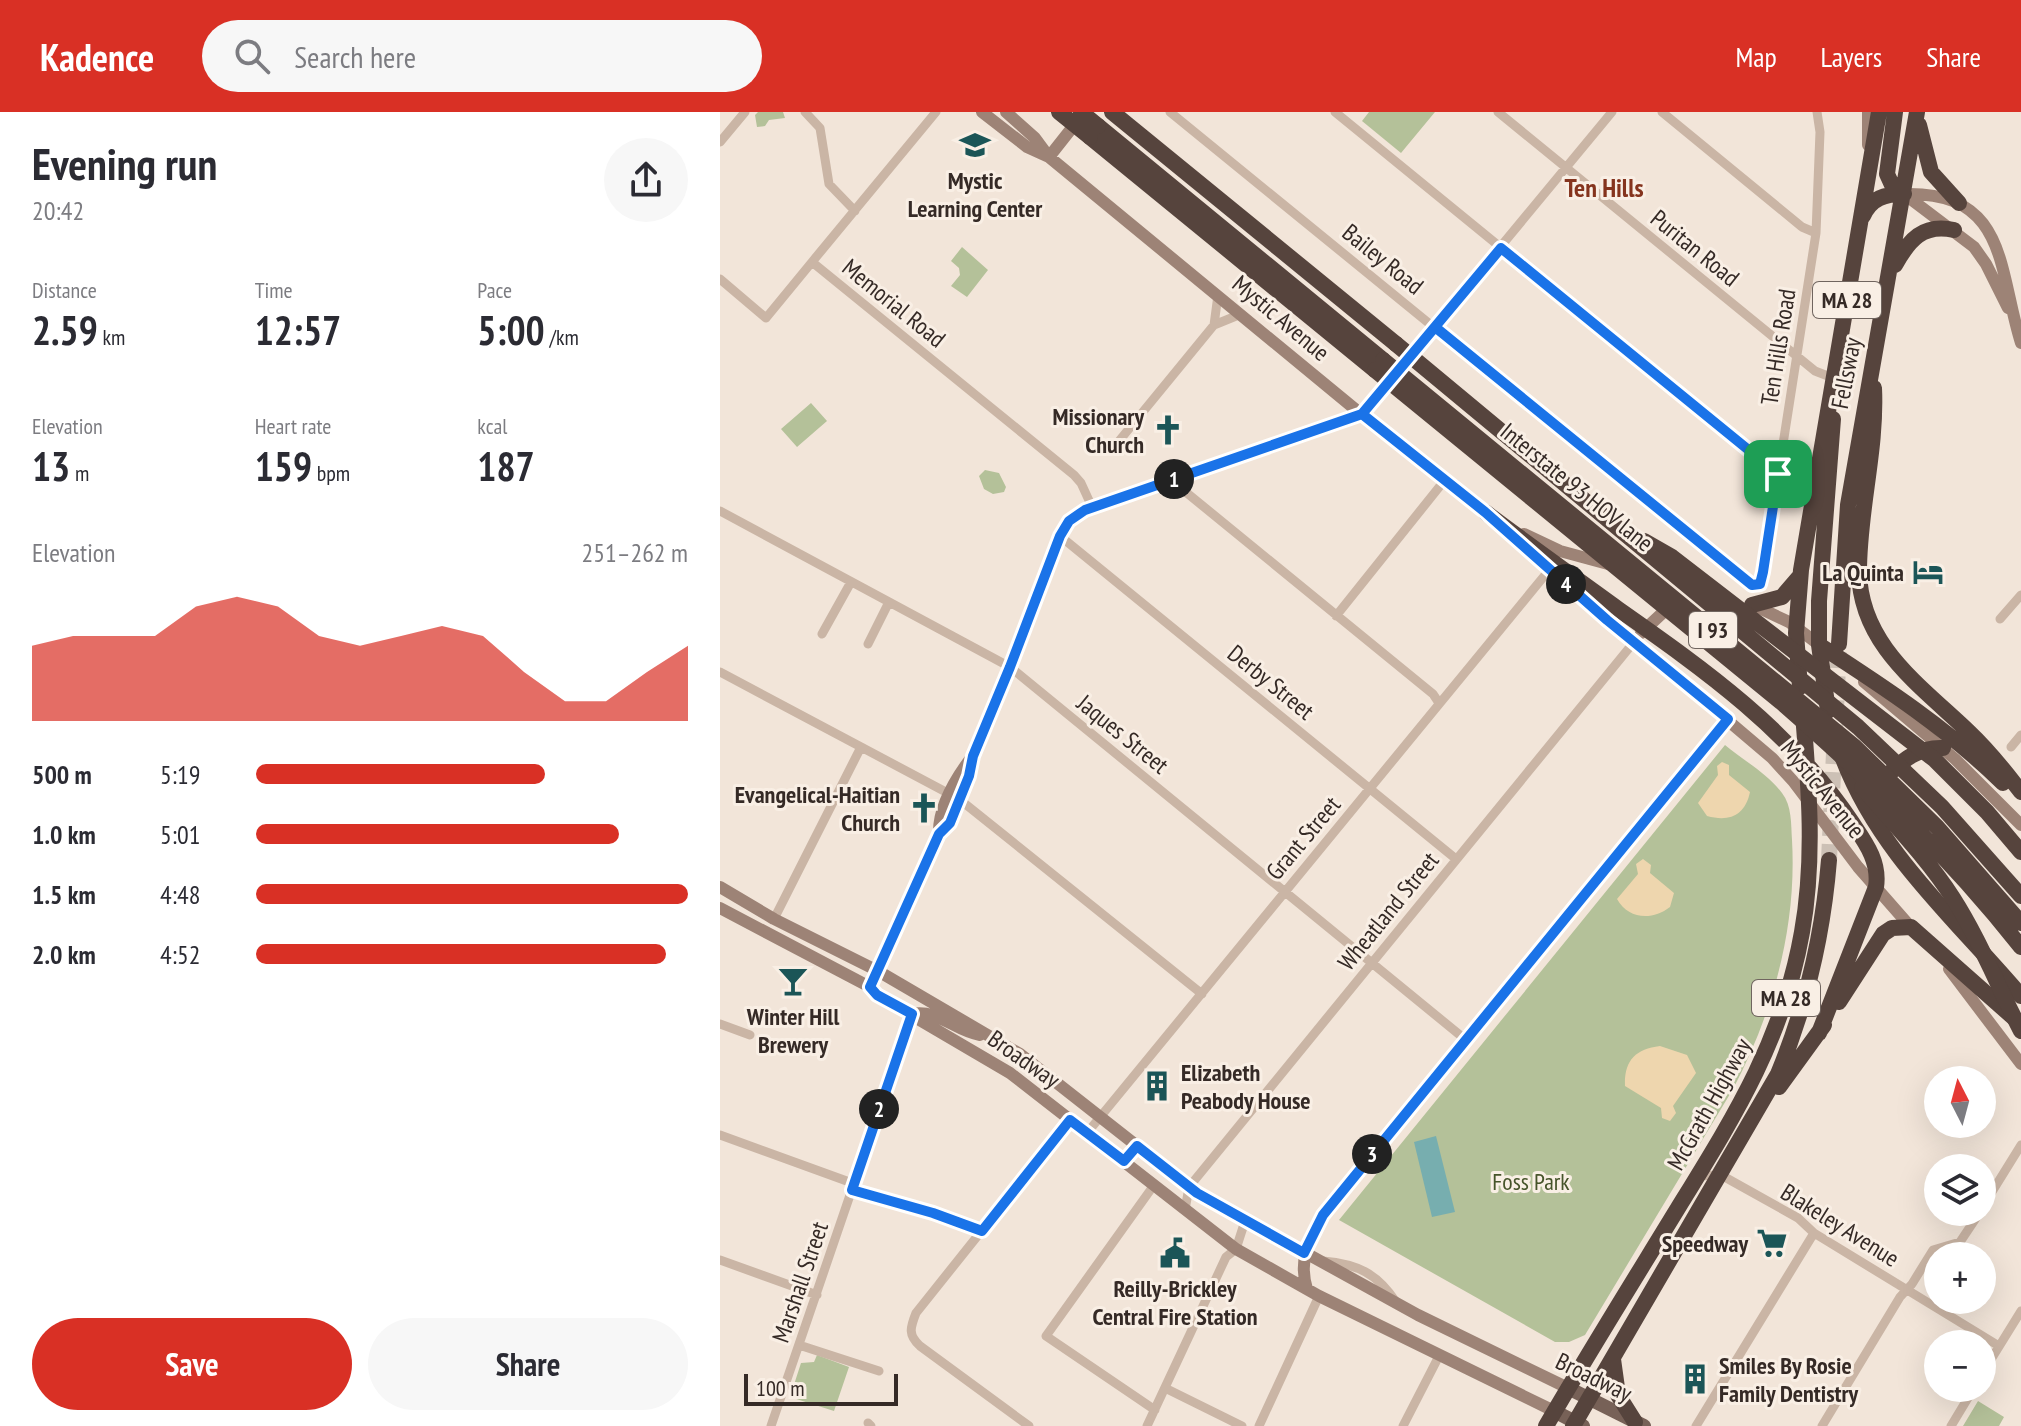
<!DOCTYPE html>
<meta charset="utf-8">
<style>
body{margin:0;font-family:"PT Sans Narrow",sans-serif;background:#f7f7f7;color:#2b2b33;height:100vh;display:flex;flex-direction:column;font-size:30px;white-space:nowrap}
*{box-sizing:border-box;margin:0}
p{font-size:26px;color:#7c7c81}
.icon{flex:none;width:44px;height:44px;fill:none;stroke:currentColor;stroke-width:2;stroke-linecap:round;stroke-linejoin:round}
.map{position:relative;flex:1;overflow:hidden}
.sheet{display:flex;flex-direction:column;background:#fff;width:720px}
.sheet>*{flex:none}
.needle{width:52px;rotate:354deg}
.tools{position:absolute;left:1204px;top:954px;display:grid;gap:16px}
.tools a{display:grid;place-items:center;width:72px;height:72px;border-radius:50%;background:#fff;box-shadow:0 8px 32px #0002;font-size:40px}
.scale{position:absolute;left:24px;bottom:20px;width:154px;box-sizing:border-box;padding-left:8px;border:4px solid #352a26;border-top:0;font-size:22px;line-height:28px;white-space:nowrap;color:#352a26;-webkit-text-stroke:6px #f9efe5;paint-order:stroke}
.pin{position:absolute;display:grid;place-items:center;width:68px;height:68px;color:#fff;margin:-34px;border-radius:16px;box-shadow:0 4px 12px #0006}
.km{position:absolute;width:40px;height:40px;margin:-20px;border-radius:50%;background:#222;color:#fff;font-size:22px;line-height:40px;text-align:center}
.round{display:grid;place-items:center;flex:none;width:84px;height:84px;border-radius:42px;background:#f7f7f7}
.summary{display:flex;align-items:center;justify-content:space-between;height:136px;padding:0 32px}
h1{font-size:44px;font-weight:700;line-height:60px}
.metrics{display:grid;grid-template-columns:repeat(3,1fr);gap:12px;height:136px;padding:8px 32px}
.metrics div{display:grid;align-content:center}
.metrics b{font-size:40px;font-weight:700}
.metrics small{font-size:22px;font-weight:400}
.metrics p{font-size:22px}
.chart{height:224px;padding:16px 32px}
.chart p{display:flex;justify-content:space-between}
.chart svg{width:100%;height:144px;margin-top:8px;fill:#d93025;opacity:.7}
.action{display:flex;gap:16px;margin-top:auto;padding:16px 32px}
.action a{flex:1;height:92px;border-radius:48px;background:#d93025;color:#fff;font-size:32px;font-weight:700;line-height:92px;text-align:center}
.action a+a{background:#f7f7f7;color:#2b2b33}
ul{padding:0 32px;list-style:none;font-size:26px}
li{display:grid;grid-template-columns:128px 96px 1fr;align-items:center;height:60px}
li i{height:20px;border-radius:10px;background:#d93025}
header{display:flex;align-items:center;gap:48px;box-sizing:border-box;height:112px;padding:0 40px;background:#d93025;color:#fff}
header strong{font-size:38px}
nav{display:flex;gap:44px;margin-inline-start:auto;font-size:28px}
.search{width:560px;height:72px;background:#f7f7f7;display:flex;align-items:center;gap:20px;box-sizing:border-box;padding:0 28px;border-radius:44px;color:#7c7c81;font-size:30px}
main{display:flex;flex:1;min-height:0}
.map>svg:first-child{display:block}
</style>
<header>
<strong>Kadence</strong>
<div class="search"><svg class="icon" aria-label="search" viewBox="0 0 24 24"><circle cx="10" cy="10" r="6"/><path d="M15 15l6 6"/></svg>Search here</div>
<nav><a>Map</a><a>Layers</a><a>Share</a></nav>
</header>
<main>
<section class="sheet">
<div class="summary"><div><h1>Evening run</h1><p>20:42</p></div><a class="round"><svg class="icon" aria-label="share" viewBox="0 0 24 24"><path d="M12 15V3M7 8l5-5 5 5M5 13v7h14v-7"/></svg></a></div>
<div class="metrics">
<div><p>Distance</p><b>2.59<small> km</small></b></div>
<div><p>Time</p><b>12:57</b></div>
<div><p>Pace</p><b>5:00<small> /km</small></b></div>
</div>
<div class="metrics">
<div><p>Elevation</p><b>13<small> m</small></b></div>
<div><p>Heart rate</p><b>159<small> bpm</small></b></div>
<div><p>kcal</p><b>187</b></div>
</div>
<div class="chart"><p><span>Elevation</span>251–262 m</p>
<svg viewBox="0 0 160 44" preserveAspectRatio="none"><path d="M0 44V21L10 18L20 18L30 18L40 9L50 6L60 9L70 18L80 21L90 18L100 15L110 18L120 29L130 38L140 38L150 29L160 21V44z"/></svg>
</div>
<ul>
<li><b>500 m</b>5:19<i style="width:67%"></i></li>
<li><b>1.0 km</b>5:01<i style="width:84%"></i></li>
<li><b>1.5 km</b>4:48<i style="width:100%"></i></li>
<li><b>2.0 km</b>4:52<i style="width:95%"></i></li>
</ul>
<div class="action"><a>Save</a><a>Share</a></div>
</section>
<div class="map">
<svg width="1301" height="1314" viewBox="0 0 1301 1314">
<rect width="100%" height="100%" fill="#f2e5d9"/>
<path fill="#b4c199" d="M38,0H63L65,6L49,8L45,14L37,15L35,3Z
M649,0H715L681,41L642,9Z
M242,135L268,158L247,185L231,174L240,163L239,156L231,149Z
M91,291L107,309L77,335L61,317Z
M265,358L279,361L286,375L284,380L273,382L264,377L259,364Z
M1005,633C1023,648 1048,662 1062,681C1072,694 1071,712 1072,728C1077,815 1053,901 1013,977L865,1223L849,1230H835L619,1108Z
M97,1243L129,1255L114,1299L70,1285L81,1251L94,1250Z
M1258,1289L1284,1305L1279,1314H1243Z"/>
<path fill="#eed6ae" d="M1002,650L1009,653V663L1030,680C1025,704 1009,710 987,704L978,691L998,663L997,654Z
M923,747L931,753L930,761L954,781L950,795C932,809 908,807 897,787L918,762L916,752Z
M940,934L967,943L976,961L953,994L956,1001L950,1009L942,1006L941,996L905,974C904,949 915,937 940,934Z"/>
<path fill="#77aeaf" d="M716,1024L735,1100L712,1105L694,1030Z"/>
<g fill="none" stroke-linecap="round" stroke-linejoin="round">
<path stroke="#ccc0b5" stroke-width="16" stroke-dasharray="16 8" stroke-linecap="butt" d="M1109,748L1119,533"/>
<path stroke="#cab5a5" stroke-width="9" d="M85,0L100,16L109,72L135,99
M216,0L92,150L354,363L361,371L372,395
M450,0L1026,470L1032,473L1040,472L1043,460L1096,121L1100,20L1097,0
M615,0L1058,362L1079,378L1093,383
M778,0L1095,259L1113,266
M942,0L1082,115L1096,121
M0,30L25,0
M0,167L46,206L92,150
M494,213L498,183
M642,302L892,0
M399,329L494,213L521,202
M451,368L713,582L719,591
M0,399L290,555L746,928
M340,424L736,747
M616,504L724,369
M1280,507L1301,483
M102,522L131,470
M148,532L169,490
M0,560L239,687L482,882
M1291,635L1301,623
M54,807L141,635
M0,912L30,923
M367,1021L830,457
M0,1023L135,1072
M978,1064L1001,1063L1078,1106L1094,1121L1279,1234
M434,1073L326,1224L435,1298
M132,1078L213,1101L262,1119
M1262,1096L1301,1033
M465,1098L469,1075L914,530
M0,1148L97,1183
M603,1149C637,1152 657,1161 676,1190
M79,1233L159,1259
M1262,1262L1301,1199
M445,1276L522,1314
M148,1311L151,1314
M51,1314L192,902
M309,1314L200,1234C188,1223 190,1216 196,1201L350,1008
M427,1314L506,1145L516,1137L525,1109
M539,1314L599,1184
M683,1314L719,1244
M976,1314L1094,1121
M1102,1314L1180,1185L1192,1172L1213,1138L1240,1130L1260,1100
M1231,1314L1254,1276"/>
<path stroke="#9d8376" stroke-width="12" d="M262,0L307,35L329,45
M286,0L315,26L329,45L658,316L771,405
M1148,33V0
M329,45L359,7
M1184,82C1288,79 1278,158 1301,231
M1184,82L1254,135L1266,152L1288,196
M804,422L840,439L888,452
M820,449L1052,646L1073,669L1138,755L1195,820
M1033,493L1069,510L1102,535
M921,521L951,493
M1144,570L1235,647L1301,713
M219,722C218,696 236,666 251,646
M0,775L54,807L158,859L300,942L477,1081L698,1203L848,1276
M0,796L150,875L157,883L290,961L516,1137L599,1184L834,1299
M1229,857L1301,952
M155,866L219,722L230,711L249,664L253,644L290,555L340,424L349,409L365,398L642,302
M192,902C218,897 235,919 260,923
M587,1177C578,1148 589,1128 603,1103L1008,607"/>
<path stroke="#776157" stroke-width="14" d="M848,1276L924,1314
M834,1299L863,1314"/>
<path stroke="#56443d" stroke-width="16" d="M392,0L676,232
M1175,0L1167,62L1172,73L1184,82
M1199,13L1211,60L1239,91
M378,14L663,248
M370,25L655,258
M1143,104C1151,86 1165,82 1184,82
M1175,153C1189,128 1203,111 1234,118
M1154,276C1157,338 1139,397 1139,459C1140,533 1200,573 1249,620C1268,638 1285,659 1301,680
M765,400C809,433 854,465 898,497C985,558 1071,619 1131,709C1145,730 1160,749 1156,775L1099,921
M1032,493L1062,485L1080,464
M1119,532L1128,393L1197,0
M1099,533C1164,575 1228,617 1283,671
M1080,575L1076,521L1081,458L1159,0
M1108,599L1099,533V489L1113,307
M1122,644C1158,741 1236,807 1301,884
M1169,662C1185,646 1200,635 1223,636
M1119,890L1163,822L1172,816L1191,815L1294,906
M1059,975L1104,913
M893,1247L898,1283L915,1310
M826,1314C869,1240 914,1168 958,1096C1014,1005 1063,928 1082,820C1095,748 1089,675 1083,602
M853,1314L1058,962C1087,892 1103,823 1109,748"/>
<path stroke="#56443d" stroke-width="16" d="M339,0L370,25
M361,0L378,14
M676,232L1138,615L1222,695L1301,784
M663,248L1135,635L1217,715L1301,811
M655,258L1061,590C1148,666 1229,744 1301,835
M924,429L952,445L1215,648L1267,700L1301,740
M1142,675C1173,711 1207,746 1233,786C1260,828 1278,875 1301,919"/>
</g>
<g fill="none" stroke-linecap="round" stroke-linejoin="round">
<g stroke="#fff" stroke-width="16">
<path id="route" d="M1058,362L781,136L642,302L365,398L349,409L340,424L290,555L253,644L249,664L230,711L219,722L150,875L157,883L192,902L132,1078L213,1101L262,1119L350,1008L404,1049L417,1034L477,1081L584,1141L603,1103L1008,607L887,508L765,400L642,302L715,215L1032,473L1040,472L1043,460L1058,362"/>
</g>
<use href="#route" stroke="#1a73e8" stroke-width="10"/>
</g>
<defs>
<g id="school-bare" transform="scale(2.4)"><path d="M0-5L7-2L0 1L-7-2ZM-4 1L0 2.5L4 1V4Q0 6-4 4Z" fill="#1b5557" stroke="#f9efe5" stroke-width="2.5" paint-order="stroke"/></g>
<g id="church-bare" transform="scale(2.4)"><path d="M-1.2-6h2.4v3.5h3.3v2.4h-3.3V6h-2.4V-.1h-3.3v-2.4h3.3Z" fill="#1b5557" stroke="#f9efe5" stroke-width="2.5" paint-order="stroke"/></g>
<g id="hotel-bare" transform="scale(2.4)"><path d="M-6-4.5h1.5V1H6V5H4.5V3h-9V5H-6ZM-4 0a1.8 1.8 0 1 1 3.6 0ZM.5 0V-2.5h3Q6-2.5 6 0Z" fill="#1b5557" stroke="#f9efe5" stroke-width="2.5" paint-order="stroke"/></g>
<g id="bar-bare" transform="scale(2.4)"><path d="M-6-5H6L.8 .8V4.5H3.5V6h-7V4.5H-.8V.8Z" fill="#1b5557" stroke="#f9efe5" stroke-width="2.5" paint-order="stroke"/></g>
<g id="building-bare" transform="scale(2.4)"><path d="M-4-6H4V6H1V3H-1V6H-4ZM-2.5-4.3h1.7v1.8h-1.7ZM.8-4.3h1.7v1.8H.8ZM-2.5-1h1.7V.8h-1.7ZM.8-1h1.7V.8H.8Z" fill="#1b5557" stroke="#f9efe5" stroke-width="2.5" paint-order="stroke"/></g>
<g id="supermarket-bare" transform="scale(2.4)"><path d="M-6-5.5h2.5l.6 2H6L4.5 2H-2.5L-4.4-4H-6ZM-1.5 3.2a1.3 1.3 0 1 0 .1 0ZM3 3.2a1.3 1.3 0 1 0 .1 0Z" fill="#1b5557" stroke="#f9efe5" stroke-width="2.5" paint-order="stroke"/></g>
<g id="civic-bare" transform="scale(2.4)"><path d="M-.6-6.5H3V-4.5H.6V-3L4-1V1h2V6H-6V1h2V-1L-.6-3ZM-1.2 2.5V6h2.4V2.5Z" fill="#1b5557" stroke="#f9efe5" stroke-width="2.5" paint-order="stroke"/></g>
</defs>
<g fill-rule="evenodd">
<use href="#school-bare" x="255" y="33"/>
<use href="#church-bare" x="448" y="318"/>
<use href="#hotel-bare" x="1208" y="460"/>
<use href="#church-bare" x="204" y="696"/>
<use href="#bar-bare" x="73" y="869"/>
<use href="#building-bare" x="437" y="974"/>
<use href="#supermarket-bare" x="1052" y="1131"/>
<use href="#civic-bare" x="455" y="1141"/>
<use href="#building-bare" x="975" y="1267"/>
</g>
<g text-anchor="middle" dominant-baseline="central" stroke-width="6" stroke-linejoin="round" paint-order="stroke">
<g fill="#f9efe5" stroke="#70655f" stroke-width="2">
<rect x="1093" y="170" width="68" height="36" rx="6"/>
<rect x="969" y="500" width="48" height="36" rx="6"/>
<rect x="1032" y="868" width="68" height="36" rx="6"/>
</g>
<g font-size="22" font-weight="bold" fill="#352a26">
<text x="1127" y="188">MA 28</text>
<text x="993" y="518">I 93</text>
<text x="1066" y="886">MA 28</text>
</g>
<g font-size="24" font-weight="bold" fill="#352a26" stroke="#f9efe5" text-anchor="end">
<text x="255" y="68" text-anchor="middle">Mystic<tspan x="255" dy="28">Learning Center</tspan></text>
<text x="424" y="304">Missionary<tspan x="424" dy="28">Church</tspan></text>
<text x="1184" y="460">La Quinta</text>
<text x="180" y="682">Evangelical-Haitian<tspan x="180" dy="28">Church</tspan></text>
<text x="73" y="904" text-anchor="middle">Winter Hill<tspan x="73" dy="28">Brewery</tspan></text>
<text x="461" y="960" text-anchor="start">Elizabeth<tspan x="461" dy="28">Peabody House</tspan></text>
<text x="1028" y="1131">Speedway</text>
<text x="455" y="1176" text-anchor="middle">Reilly-Brickley<tspan x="455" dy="28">Central Fire Station</tspan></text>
<text x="999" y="1253" text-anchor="start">Smiles By Rosie<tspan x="999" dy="28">Family Dentistry</tspan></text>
</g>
<g font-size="24" fill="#352a26" stroke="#f9efe5">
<text transform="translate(975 136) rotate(39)">Puritan Road</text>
<text transform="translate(663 147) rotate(39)">Bailey Road</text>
<text transform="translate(174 191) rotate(39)">Memorial Road</text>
<text transform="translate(561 206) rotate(40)">Mystic Avenue</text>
<text transform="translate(1058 235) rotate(-81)">Ten Hills Road</text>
<text transform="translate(1126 261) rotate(-79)">Fellsway</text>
<text transform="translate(857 375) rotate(39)">Interstate 93 HOV lane</text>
<text transform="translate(551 570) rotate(39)">Derby Street</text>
<text transform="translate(403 622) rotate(39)">Jaques Street</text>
<text transform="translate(1103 677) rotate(51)">Mystic Avenue</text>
<text transform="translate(583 726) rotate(-50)">Grant Street</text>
<text transform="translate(668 799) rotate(-51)">Wheatland Street</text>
<text transform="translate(304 947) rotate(35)">Broadway</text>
<text transform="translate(989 992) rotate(-61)">McGrath Highway</text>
<text transform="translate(1120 1113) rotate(32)">Blakeley Avenue</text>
<text transform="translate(80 1170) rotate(-71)">Marshall Street</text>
<text transform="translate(874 1265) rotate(26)">Broadway</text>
</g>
<g font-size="24" fill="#46542a" stroke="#f9efe5">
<text x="811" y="1069">Foss Park</text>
</g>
<g font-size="26" font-weight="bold" fill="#85341e" stroke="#f9efe5">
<text x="884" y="75">Ten Hills</text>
</g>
</g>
</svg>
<div class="tools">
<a><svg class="needle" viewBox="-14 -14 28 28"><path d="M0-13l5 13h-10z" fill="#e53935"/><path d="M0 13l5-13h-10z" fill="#7c7c81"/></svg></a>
<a><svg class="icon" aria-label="layers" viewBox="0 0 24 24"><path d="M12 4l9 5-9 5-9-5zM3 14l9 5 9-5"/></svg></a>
<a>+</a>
<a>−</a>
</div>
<div class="scale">100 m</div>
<div class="pin" style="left:1058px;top:362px;background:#1e9e55"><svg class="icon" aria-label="arrive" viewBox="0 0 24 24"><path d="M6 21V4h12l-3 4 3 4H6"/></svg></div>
<b class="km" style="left:454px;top:367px">1</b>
<b class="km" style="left:159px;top:997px">2</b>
<b class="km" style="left:652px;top:1042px">3</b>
<b class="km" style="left:846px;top:472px">4</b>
</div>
</main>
